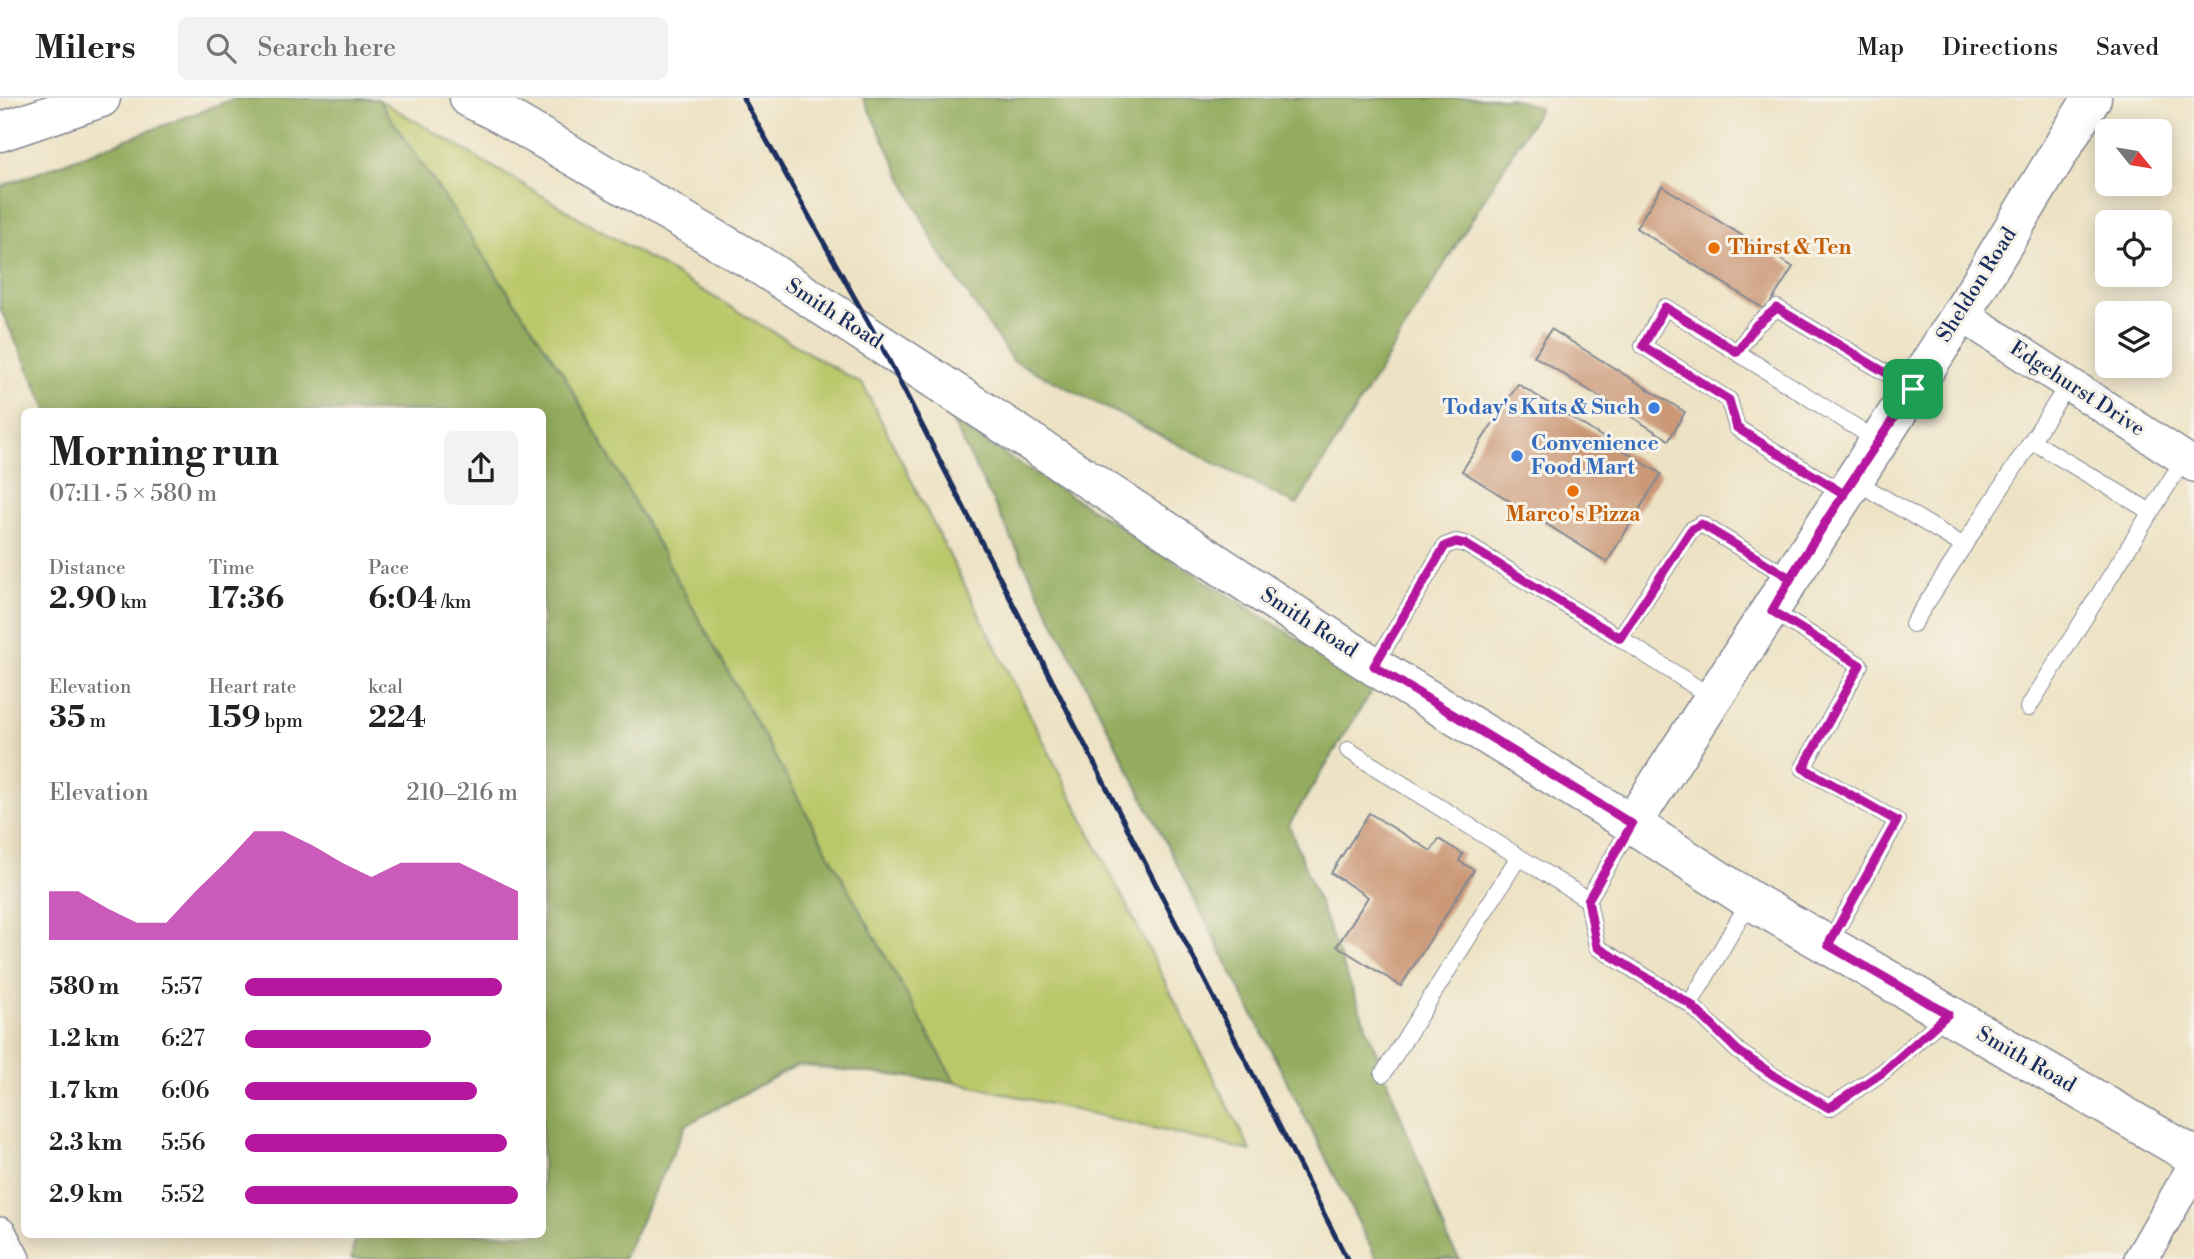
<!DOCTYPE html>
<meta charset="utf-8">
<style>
body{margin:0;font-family:"Libre Bodoni",serif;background:#f2f2f2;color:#222;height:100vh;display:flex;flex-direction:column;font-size:26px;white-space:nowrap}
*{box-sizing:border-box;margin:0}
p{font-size:23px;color:#767676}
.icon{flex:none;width:38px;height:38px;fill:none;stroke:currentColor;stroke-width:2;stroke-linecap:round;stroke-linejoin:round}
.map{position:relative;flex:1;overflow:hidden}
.drawer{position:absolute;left:21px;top:310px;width:525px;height:830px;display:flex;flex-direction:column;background:#fff;border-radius:10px;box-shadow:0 4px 18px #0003}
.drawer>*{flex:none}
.needle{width:46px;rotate:120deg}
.tools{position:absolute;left:2095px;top:21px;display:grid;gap:14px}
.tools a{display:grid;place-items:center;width:77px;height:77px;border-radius:10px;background:#fff;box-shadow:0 4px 18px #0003;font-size:35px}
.pin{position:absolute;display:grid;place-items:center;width:60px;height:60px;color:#fff;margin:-30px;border-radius:14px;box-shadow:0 4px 10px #0006}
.round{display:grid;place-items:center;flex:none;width:74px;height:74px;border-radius:10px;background:#f2f2f2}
.headline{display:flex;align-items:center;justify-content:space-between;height:119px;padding:0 28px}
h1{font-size:38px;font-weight:800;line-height:52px}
.metrics{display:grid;grid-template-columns:repeat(3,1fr);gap:10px;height:119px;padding:7px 28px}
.metrics div{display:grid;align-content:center}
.metrics b{font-size:30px;font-weight:800}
.metrics small{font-size:19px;font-weight:400}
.metrics p{font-size:19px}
.chart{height:196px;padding:14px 28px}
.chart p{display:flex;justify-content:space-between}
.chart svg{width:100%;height:126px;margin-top:7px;fill:#b5179e;opacity:.7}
ul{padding:0 28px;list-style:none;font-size:23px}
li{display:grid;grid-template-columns:112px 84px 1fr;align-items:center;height:52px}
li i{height:18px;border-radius:9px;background:#b5179e}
header{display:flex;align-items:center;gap:42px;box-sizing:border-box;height:98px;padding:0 35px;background:#fff;border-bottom:2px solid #e0e0e0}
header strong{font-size:33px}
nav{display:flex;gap:38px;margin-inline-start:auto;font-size:24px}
.search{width:490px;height:63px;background:#f2f2f2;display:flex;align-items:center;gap:18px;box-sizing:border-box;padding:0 24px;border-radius:10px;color:#767676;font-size:26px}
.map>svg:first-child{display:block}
</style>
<header>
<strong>Milers</strong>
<div class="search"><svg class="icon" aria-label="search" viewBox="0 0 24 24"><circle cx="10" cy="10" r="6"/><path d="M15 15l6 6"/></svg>Search here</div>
<nav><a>Map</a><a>Directions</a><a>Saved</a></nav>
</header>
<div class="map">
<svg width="2194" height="1161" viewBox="0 0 2194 1161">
<rect width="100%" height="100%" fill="#f7f3e8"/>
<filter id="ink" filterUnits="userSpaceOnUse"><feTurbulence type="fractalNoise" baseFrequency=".0143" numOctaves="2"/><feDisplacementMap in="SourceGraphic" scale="14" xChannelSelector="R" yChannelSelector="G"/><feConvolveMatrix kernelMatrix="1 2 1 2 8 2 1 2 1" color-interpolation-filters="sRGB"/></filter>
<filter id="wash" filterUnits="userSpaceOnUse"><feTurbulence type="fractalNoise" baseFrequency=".00686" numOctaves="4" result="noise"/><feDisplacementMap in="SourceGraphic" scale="28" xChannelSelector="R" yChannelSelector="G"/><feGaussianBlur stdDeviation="1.57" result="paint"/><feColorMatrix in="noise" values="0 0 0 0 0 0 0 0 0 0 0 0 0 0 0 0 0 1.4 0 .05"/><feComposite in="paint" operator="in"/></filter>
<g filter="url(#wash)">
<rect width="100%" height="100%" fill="#ede2c4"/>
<path fill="#bbc86b" stroke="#6b7c64" stroke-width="2" d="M378,1L863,287L1251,1053L955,984L564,277Z"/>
<path fill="#94ac5f" stroke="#586e5e" stroke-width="2" d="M236,0L378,1L564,277L955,984L797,967L686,1027L623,1161H351L356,1136H542V313H48L0,210V89Z
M863,0H1510L1540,10L1297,407L1012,262L936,149Z
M952,323L1374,589L1289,727L1450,1146L1460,1161H1377Z"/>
<g id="blocks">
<path fill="#cb9877" d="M1662,88L1793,169L1766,212L1636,130Z
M1551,231L1685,314L1669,342L1534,258Z
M1518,286L1661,376L1607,464L1462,373Z
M1369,715L1431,753L1439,741L1463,756L1459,763L1474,772L1401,888L1337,848L1368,799L1331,775Z"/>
</g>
</g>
<g filter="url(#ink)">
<use href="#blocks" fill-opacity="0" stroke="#848891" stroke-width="2"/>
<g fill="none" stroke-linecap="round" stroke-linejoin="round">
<g stroke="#848891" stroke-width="18">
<path id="lane" d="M1737,254L1756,227L1777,210L1913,291
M2032,343L2151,414
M1854,382L1964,448
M1844,396L1737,330L1729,302L1643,248L1665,209L1878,343
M1772,513L1860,567L1803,670L1897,723L1828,847
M1913,526L2069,285
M1620,540L1713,600
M1374,568L1445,448L1456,444L1465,446L1620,540L1691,432L1701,426L1790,480
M2028,610L2184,361
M1348,652L1588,802
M1632,726L1588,802L1597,849L1690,906L1750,802
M1690,906L1738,953L1775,979L1829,1010L1883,974L1948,916
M1383,976L1518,760"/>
</g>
<g stroke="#848891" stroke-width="36">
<path id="street" d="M1961,216L2194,367
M0,1136L13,1161
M2141,1161L2194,1069"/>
</g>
<g stroke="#848891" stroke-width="41">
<path id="secondary" d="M469,0L501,16L758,166L1374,568L1632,726L1750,802L2194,1058
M0,34L101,0
M1632,726L1961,216L2092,0"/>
</g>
<use href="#lane" stroke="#fff" stroke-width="16"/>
<use href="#street" stroke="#fff" stroke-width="33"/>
<use href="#secondary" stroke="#fff" stroke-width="38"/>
<path stroke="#1b2f5e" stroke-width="5" d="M743,0L881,247L1347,1161"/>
</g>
</g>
<g fill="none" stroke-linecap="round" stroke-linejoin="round" filter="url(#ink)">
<g stroke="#fff" stroke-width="14">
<path id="route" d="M1913,291L1777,210L1756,227L1737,254L1665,209L1643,248L1729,302L1737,330L1844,396L1790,480L1701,426L1691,432L1620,540L1465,446L1456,444L1445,448L1374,568L1632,726L1588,802L1597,849L1690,906L1738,953L1775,978L1829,1010L1883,974L1948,916L1828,847L1897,723L1803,670L1860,567L1772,513C1815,436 1865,364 1913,291"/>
</g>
<use href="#route" stroke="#b5179e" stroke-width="9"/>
</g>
<g fill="#e8710a" stroke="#f7f3e8" stroke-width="2.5">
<circle cx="1714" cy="150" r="7"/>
<circle cx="1573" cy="393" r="7"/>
</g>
<g fill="#3f7fe0" stroke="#f7f3e8" stroke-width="2.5">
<circle cx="1654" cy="310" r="7"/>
<circle cx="1517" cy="358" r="7"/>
</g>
<g text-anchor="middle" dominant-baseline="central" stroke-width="6" stroke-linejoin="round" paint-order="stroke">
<g font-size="21" font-weight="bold" fill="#c56008" stroke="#f7f3e8" text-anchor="start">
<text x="1728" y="150">Thirst &amp; Ten</text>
<text x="1573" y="417" text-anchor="middle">Marco's Pizza</text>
</g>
<g font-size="21" fill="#1b2f5e" stroke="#f7f3e8">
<text transform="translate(1977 187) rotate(-58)">Sheldon Road</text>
<text transform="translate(834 216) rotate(33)">Smith Road</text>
<text transform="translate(2077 291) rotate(33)">Edgehurst Drive</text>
<text transform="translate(1309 525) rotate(33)">Smith Road</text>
<text transform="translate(2026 962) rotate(30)">Smith Road</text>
</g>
<g font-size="21" font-weight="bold" fill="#366cbe" stroke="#f7f3e8" text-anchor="end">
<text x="1640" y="310">Today's Kuts &amp; Such</text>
<text x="1531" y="346" text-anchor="start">Convenience<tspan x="1531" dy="24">Food Mart</tspan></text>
</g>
</g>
</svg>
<div class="tools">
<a><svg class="needle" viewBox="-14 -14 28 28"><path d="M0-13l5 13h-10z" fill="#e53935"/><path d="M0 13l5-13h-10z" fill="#767676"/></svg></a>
<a><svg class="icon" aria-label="locate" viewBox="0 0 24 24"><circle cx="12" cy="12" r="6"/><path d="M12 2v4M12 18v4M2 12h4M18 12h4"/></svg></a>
<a><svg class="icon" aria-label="layers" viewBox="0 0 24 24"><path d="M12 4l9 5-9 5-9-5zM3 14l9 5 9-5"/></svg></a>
</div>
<div class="pin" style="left:1913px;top:291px;background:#1e9e55"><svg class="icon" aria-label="arrive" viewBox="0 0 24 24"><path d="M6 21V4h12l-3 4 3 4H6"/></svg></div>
<section class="drawer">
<div class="headline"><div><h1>Morning run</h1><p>07:11 · 5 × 580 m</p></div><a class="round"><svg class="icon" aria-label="share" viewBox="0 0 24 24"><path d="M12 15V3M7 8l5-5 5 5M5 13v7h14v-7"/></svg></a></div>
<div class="metrics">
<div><p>Distance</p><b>2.90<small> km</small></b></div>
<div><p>Time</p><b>17:36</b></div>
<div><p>Pace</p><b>6:04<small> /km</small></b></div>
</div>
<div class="metrics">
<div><p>Elevation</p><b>35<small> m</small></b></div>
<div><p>Heart rate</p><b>159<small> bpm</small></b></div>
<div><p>kcal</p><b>224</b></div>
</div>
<div class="chart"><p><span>Elevation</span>210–216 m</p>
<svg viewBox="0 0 160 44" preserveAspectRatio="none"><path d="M0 44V27L10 27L20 33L30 38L40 38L50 27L60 17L70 6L80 6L90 11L100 17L110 22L120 17L130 17L140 17L150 22L160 27V44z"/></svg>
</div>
<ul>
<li><b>580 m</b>5:57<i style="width:94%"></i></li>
<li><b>1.2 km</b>6:27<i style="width:68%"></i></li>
<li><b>1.7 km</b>6:06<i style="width:85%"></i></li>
<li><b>2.3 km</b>5:56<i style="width:96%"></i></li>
<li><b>2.9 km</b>5:52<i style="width:100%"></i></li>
</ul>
</section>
</div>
